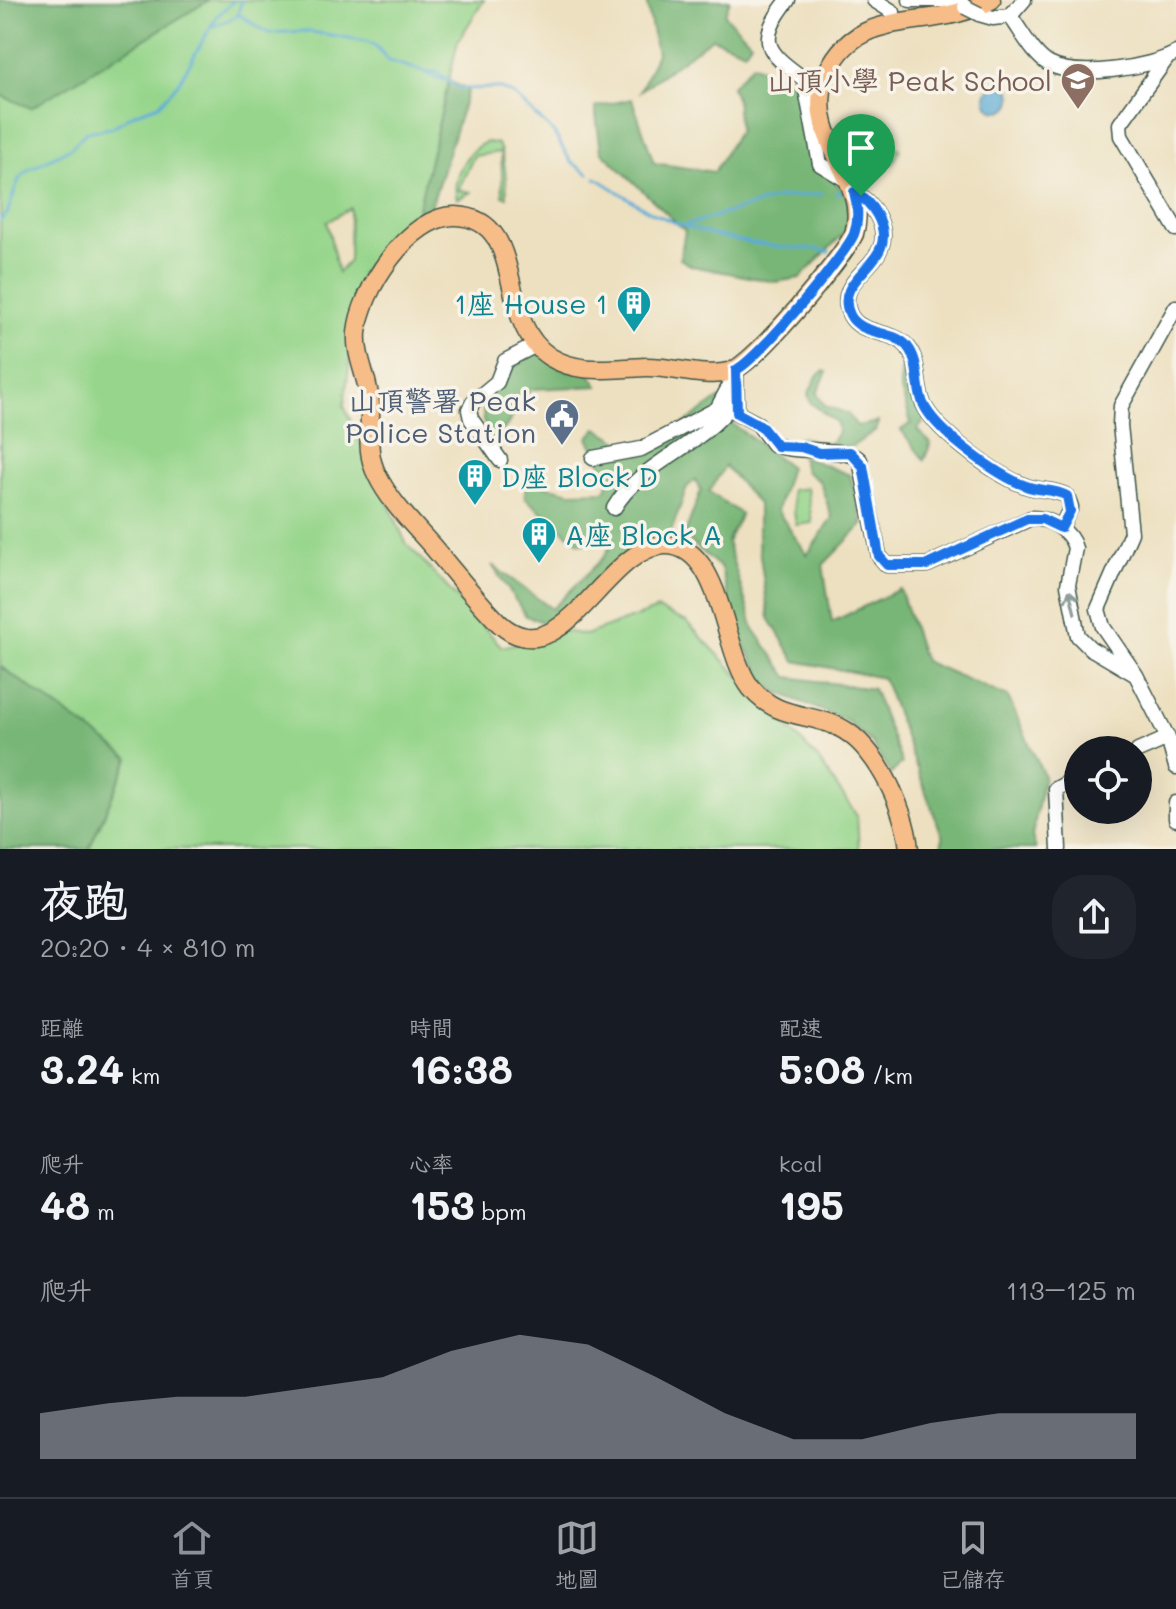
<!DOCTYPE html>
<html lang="zh-TW">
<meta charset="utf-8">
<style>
body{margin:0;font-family:Mali,"LXGW WenKai TC",sans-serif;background:#20242c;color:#f1f3f6;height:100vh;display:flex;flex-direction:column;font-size:30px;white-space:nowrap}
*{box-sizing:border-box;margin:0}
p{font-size:26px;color:#9ea1a6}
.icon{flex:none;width:44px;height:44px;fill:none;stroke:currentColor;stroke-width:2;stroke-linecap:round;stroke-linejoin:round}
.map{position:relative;height:849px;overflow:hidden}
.panel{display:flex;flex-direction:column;background:#171b24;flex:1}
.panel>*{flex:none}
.tools{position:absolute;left:1064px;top:736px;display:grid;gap:16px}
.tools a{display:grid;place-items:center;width:88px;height:88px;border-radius:50%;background:#171b24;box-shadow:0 8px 32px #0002;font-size:40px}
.pin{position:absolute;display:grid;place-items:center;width:68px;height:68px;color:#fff;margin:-82px -34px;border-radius:50% 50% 50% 0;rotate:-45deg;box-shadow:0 0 8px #0007}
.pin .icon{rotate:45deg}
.round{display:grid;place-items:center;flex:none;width:84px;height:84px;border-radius:32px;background:#20242c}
.headline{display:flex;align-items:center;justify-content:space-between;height:136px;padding:0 40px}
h1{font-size:44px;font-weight:800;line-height:60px}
.metrics{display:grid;grid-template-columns:repeat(3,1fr);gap:12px;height:136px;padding:8px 40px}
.metrics div{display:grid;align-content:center}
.metrics b{font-size:40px;font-weight:800}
.metrics small{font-size:22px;font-weight:400}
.metrics p{font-size:22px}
.chart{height:224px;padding:16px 40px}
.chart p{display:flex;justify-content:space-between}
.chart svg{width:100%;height:144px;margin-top:8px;fill:#8c9099;opacity:.7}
.tab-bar{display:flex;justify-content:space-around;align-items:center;height:112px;border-top:2px solid #363941;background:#171b24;font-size:22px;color:#9ea1a6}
.tab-bar a{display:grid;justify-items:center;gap:4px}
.tab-bar .current{color:#8c9099}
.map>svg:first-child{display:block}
</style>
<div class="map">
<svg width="1176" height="849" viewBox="0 0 1176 849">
<rect width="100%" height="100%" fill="#f7f3e8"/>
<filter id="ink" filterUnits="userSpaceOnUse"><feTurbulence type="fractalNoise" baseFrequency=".0125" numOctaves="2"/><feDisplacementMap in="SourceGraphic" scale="16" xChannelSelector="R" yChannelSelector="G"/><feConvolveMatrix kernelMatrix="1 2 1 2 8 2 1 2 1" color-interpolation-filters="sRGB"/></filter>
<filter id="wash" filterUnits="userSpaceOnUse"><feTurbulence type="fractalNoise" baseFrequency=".006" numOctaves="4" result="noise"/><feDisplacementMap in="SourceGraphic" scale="32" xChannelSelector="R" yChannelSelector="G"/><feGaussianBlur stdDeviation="1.8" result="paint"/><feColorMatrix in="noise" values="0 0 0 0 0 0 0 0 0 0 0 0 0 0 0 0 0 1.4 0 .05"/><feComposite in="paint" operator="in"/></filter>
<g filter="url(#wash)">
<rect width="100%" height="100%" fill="#ede0c0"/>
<path fill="#96d58b" stroke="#5a8960" stroke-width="2" fill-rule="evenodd" d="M209,0H484L458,41L417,214L361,274L344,406L406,543L502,647L564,631L585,635L658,609L687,622L818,759L857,816L859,849H89L129,758L0,666V95L31,107ZM350,208L349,261L338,273L327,222Z
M868,134L900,149L893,164L861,149Z
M486,142L498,144C506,161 506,179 507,197L503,196L501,152L474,156L458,190L471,192L457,199C451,179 465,151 486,142Z
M807,488L812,523L796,525L791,490Z"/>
<path fill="#78b677" stroke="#4c7a56" stroke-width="2" d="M0,0H209L31,108L0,95Z
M646,0H730L725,15L751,42L745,51L712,38L640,91L657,54Z
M752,64L801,87L806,144L825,157L836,183L850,201L849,228L800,278L775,282L692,266L680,259L685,231L601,151L595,107L632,99L654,163L714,172L739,130C736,114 740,102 731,87Z
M449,81L468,90L429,213L417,214Z
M537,351L589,373L598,386L531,389L493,446C465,398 500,376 537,351Z
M903,354L911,358L928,417L917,430L931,443L924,460L901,430L911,423L900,386Z
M823,371L827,372L817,393L825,406L847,413L857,426L878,422L876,430L850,448L798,442L797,437C809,437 820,446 832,442L838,432L837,423L811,403L808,395L817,376Z
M719,399L730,422L790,467L777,510L807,555L832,518L820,482L805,471L801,456L850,475L863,524L823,565L832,622L900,589L924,661L1008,697L1044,776L1032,836L1036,849H940L943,838L883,678L795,661L769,618L758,542V504L725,466L709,492L741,514L727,542L754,629L788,677L873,689L902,763L891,774L871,742L847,721L768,688L737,631L721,568L684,536L701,490L695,480L687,487L670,535L640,544L551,625L526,616L492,565L552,609L603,558L611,545L579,543L525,498V481L571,492L605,491L610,479L588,438L597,428L641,454Z
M0,666L129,758L89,849H0Z"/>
<path fill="#5bacd6" stroke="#3d7485" stroke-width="2" d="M986 98a13 13 0 1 1 26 0a13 13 0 1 1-26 0Z"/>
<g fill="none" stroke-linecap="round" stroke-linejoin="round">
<path stroke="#5bacd6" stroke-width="3" d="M238,14L268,33L306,31L367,41L376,46L389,61L426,72H437L459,89L499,88L513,94L554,133L571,162L589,174
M212,27L237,16L242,0
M426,73L444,80
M596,178C616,189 634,204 655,214C701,236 760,247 811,249
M836,194L841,192
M0,220L7,214L18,181L28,170L71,148L86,132L111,128L136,113L159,105L179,82L217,16L235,0
M686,225L778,198L822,194
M815,249L829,252"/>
</g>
</g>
<g filter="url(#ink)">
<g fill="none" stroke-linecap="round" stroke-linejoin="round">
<g stroke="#3e5549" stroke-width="17">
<path id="minor" d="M788,0C755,42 767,52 804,79L820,164L848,181
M874,0L893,12
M910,0H961
M979,14L993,18L1010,16
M1010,16C1021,30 1033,55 1049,64C1077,79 1150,68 1176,53
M1010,16L1024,0
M1167,58L1120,124L1121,136L1176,229
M854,192C871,201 889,226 881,247C873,270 835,284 850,315C861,336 892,329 907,346C922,364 914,390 926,409C942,435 997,476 1026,486C1040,491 1055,489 1067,496L1071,507L1061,528
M1176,307L1121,406L1120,425L1131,533L1098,609L1103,627L1136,675L1168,738L1176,767
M736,370L737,413L758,424L773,444C792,454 847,446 860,460L879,556L887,565H927L1031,518C1050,518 1070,530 1075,548L1068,585L1078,636L1090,648L1136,675
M593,458L641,449L717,409L732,381
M500,460L471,419L469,410L473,402L497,382L505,361L536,345
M614,508C641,462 701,447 732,404
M1138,751L1168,738
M1176,803V819
M1059,849L1056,789L1078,777"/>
</g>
<g stroke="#3e5549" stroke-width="21">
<path id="major" d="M909,849C905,807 874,739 832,724C801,713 774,716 751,688C722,652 723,544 665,545C605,546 563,679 500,624C476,600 455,573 433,547C413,524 390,502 377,475C365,452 371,429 370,404C369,379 355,357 357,333C360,291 410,214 456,216C529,219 493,320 550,357C579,375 613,368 645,367C672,366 702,378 729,372C754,366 841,260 854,234C870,178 807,143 824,81C853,0 929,35 991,0"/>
</g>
<use href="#minor" stroke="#fff" stroke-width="14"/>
<use href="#major" stroke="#f7bd88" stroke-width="18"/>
<g stroke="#3e5549" stroke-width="17" stroke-linecap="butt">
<path id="minor-bridge" d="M965,7L979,14"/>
</g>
<use href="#minor-bridge" stroke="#fff" stroke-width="14"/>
</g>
<defs><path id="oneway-shaft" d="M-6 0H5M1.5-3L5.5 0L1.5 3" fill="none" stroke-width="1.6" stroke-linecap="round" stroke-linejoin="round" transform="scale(2)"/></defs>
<use stroke="#8f9e9a" href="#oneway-shaft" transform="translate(1072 602) rotate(-104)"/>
</g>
<g fill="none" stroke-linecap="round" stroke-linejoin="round" filter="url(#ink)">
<g stroke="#fff" stroke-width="16">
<path id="route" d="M854,192C871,201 889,226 881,247C873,270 835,285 850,315C861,336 892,329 907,346C922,364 914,390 926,409C942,435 998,476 1026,486C1039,491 1055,489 1067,496L1070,511L1061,528L1042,519H1027L927,565H887L879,556L863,466L850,452L819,453L801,447L777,446L761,426L737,413L736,370C757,360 845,256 854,234C859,220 858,206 854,192Z"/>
</g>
<use href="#route" stroke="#1a73e8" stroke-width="10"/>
</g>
<defs>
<g id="school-pin" transform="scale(1.8)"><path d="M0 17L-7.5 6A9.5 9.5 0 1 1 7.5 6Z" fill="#8d6e63" stroke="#f7f3e8"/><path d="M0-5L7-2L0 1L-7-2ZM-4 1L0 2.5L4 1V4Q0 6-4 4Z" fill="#fff"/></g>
<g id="building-pin" transform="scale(1.8)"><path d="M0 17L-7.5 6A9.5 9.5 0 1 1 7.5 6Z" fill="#0f9aa8" stroke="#f7f3e8"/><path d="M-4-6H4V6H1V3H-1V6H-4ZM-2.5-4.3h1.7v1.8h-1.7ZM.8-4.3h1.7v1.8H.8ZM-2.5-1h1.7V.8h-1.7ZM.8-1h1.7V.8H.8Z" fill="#fff"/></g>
<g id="civic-pin" transform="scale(1.8)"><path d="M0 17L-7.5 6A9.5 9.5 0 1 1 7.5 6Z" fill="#5c6f8a" stroke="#f7f3e8"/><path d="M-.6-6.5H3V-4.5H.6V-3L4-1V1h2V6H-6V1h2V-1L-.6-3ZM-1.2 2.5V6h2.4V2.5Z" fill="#fff"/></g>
</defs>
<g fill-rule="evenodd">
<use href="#school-pin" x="1078" y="80"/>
<use href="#building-pin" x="634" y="303"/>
<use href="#civic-pin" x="562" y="416"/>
<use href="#building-pin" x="475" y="476"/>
<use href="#building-pin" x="539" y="534"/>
</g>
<g text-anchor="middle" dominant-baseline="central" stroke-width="7" stroke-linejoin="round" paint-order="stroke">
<g font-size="28" fill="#785e54" stroke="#f7f3e8" text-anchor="end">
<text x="1052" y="80">山頂小學 Peak School</text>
</g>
<g font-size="28" fill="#0d838f" stroke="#f7f3e8" text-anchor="start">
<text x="608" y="303" text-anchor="end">1座 House 1</text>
<text x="501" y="476">D座 Block D</text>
<text x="565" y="534">A座 Block A</text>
</g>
<g font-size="28" fill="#4e5e75" stroke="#f7f3e8" text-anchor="end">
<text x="536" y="400">山頂警署 Peak<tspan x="536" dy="32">Police Station</tspan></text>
</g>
</g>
</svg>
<div class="tools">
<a><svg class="icon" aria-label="locate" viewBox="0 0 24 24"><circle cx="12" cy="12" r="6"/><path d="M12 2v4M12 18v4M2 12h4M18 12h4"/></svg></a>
</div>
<div class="pin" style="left:861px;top:196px;background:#1e9e55"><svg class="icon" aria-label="arrive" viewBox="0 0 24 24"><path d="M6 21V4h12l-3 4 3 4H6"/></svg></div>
</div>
<section class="panel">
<div class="headline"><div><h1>夜跑</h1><p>20:20 · 4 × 810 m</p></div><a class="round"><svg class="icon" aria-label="share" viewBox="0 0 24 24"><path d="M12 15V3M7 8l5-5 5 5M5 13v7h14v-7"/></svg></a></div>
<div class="metrics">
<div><p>距離</p><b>3.24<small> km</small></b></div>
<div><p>時間</p><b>16:38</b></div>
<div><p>配速</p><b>5:08<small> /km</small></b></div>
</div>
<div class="metrics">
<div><p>爬升</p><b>48<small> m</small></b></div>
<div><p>心率</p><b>153<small> bpm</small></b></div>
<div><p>kcal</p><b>195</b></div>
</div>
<div class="chart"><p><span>爬升</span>113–125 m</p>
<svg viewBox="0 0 160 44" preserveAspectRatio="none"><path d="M0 44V30L10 27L20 25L30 25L40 22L50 19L60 11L70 6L80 9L90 19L100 30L110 38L120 38L130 33L140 30L150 30L160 30V44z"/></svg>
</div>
</section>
<nav class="tab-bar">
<a class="current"><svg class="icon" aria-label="home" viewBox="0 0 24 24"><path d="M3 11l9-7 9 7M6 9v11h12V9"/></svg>首頁</a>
<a><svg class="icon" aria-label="map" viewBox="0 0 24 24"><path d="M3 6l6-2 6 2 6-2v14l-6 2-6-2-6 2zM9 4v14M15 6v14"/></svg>地圖</a>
<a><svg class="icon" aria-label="saved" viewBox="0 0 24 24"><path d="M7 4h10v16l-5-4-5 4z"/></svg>已儲存</a>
</nav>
